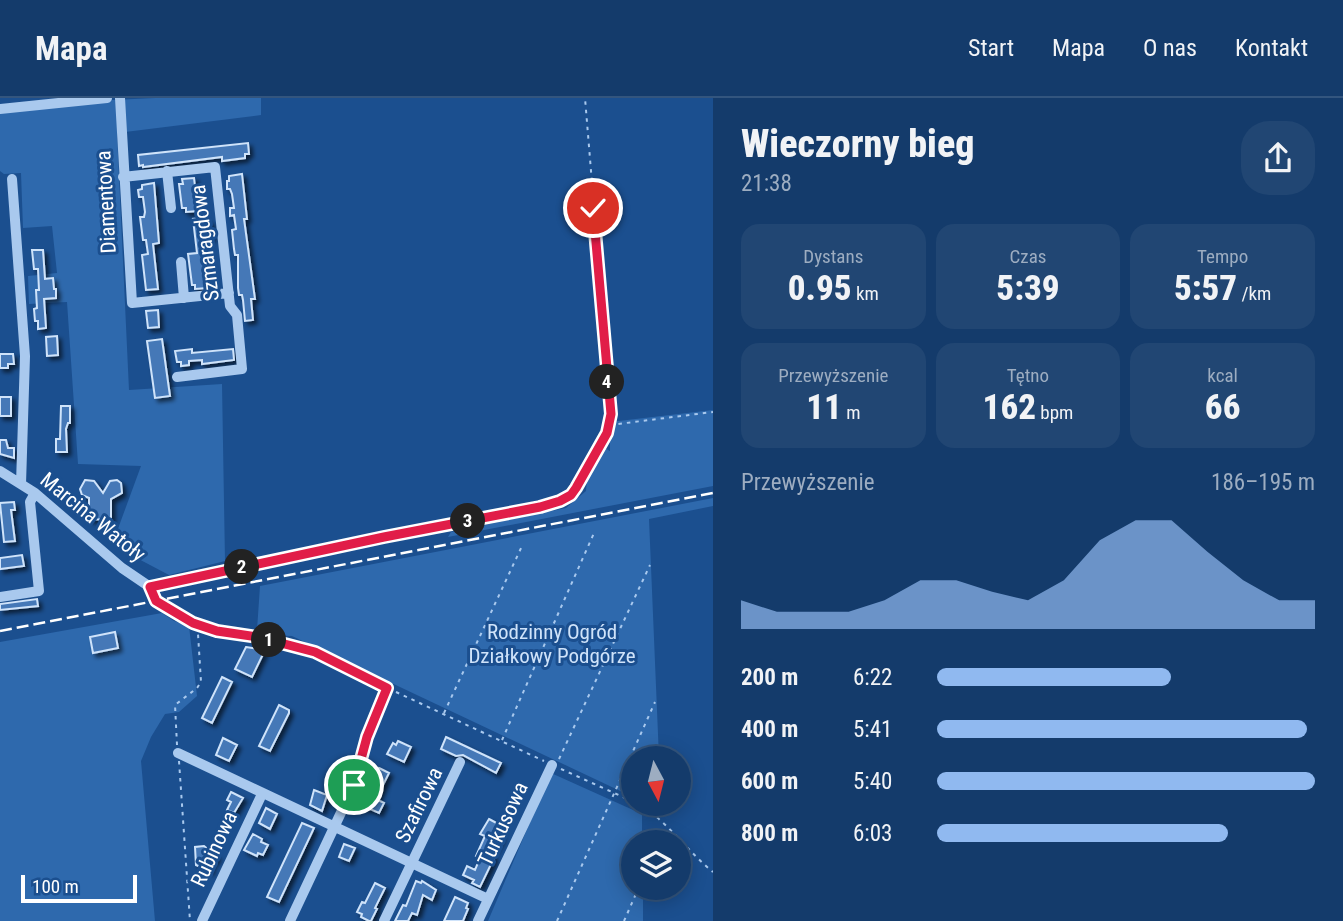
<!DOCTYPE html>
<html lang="pl">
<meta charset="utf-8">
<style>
body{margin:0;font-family:"Roboto Condensed",sans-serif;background:#214673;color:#f1f3f6;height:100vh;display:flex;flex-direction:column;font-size:26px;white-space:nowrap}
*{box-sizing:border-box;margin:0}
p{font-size:23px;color:#9dadc1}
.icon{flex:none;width:38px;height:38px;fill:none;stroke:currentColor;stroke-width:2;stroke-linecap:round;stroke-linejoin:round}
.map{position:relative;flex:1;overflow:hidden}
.panel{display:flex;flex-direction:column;background:#143b6b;width:630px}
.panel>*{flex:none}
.needle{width:46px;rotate:173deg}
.controls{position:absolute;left:621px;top:648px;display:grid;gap:14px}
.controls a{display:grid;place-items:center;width:70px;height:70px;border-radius:50%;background:#143b6b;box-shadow:0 4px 18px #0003,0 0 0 2px #33557e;font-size:35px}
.scale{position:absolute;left:21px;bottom:18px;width:116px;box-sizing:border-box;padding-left:7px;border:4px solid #fff;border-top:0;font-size:19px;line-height:24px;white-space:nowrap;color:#fff;-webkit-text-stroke:5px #1b4f8f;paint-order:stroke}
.pin{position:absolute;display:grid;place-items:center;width:60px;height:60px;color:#fff;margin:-30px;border:4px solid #fff;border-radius:50%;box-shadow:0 2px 7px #0007}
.km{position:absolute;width:35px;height:35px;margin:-18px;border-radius:50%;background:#222;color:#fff;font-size:19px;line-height:35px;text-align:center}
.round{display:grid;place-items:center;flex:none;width:74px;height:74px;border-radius:28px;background:#214673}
.overview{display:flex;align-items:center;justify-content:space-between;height:119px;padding:0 28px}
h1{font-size:38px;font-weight:800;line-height:52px}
.figures{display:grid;grid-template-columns:repeat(3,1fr);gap:10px;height:119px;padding:7px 28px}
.figures div{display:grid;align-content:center;border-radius:18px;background:#214673;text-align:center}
.figures b{font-size:35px;font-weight:800}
.figures small{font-size:19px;font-weight:400}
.figures p{font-size:19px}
.chart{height:196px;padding:14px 28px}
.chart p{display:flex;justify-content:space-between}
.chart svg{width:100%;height:126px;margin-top:7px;fill:#90b9f0;opacity:.7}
ul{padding:0 28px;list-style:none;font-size:23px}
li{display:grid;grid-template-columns:112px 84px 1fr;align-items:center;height:52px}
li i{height:18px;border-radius:9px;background:#90b9f0}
header{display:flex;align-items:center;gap:42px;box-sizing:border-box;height:98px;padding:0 35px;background:#143b6b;border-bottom:2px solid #33557e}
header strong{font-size:33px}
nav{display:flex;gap:38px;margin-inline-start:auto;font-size:24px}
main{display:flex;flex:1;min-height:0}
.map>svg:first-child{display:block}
</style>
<header>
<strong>Mapa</strong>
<nav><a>Start</a><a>Mapa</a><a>O nas</a><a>Kontakt</a></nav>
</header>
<main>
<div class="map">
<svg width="713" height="823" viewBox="0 0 713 823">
<defs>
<filter id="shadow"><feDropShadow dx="3.5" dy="3.5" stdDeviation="2" flood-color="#0009"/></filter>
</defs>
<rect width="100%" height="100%" fill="#1b4f8f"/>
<path fill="#2e69ad" d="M155,0H261V17L117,35L129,292L222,286L225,463L169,477L112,447L141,368L78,366L67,204L29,206L28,178L57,175L52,128L23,130L21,75L4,76L0,73V15L91,3Z
M713,312V388L448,439L451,434L566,410L586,393L588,368L603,349L610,353V324Z
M713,400V408L649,421L659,660H634L633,699L292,538L271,537L257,532L260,488Z
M162,515L174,523L189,528L197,598L179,614L165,616L151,639L141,663L155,823H0V544Z
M551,675L642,716V744H634V789H643V823H488Z"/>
<path fill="#4478b7" stroke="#cfe3fa" stroke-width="2" filter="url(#shadow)" d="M248,45L249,56H245V60L222,63V59L143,69V67L139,68L138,57Z
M242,76L247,121H244L255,201H251L253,222L245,223L243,202L242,197H239L238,190V157H235L234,151L232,132L236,131L234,117L230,118V110H234L232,96L230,91H227V83H229V78Z
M194,80L198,113L186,114V110H182L179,86H183L182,81Z
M154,85L159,145L153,146L158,191L146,192L142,157L148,156L146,142H143L140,119H144L145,114L143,99H139L138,92L142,91V87Z
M205,120L206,124H210L211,140H207V144L203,145L207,190L195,191V187H192L188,156L197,155L193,121Z
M32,152H43L45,181L53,180L54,191H56V200L44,201L46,230L38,231V223H35L34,211L37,210L36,192H39L38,171H34Z
M158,212L159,229L148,230L146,213Z
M57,238L58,257L47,258L46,239Z
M162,241L170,298L155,300L147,243Z
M192,251V255L233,251L234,262L202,266V262L189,263V267L181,268V264H177L175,253Z
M0,256H13L14,266H8V270H0Z
M0,299H11V318H0Z
M61,308H70V325H68L66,331L67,354H56V341H60Z
M0,342H6L8,350H14V360L0,356Z
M85,382L94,383L103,395L110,383L117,382L121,385L122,395L111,401V422L89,421V400L82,397L80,391Z
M14,404L15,412H11L15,443L4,444L0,405Z
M22,457L24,468L0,471V460Z
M37,501L38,508L0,512V506Z
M115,534L118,550L93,555L90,539Z
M246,549L265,552L252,579L235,571Z
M222,579L232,584L212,625L202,620Z
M279,607L289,612V615L270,653L259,648Z
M446,639L501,665L496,675L463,657L456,658L441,651Z
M223,640L237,647L229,663L216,657Z
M398,643L411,649L404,664L387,656L393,645L396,647Z
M379,670L389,675L376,701L384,705L379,715L361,707Z
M314,692L327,697L322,713L310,707Z
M231,694L243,700L234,715L227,712L231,704L227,702Z
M266,710L277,716L270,731L259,725Z
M489,721L502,728L498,737L501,739L490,758L494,760L480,789L472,785L474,782L463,777L467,768L475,772L480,760L476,758L485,738L480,736Z
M302,725L314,730L279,804L267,799Z
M253,736L262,741L261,744L268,747L263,757L258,755L257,758L244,752Z
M344,746L355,750L349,763L339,759Z
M204,748L217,759L211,766L210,773L196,767L195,749Z
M416,783L421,785L422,783L436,792L432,802L423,797L417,817L412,815L408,823H395L403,807L406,808Z
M375,785L385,790L375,810L377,811L371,823H369L361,819L362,816L357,814L362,804L365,805Z
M455,799L468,805L466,810L468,811L463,823H444Z"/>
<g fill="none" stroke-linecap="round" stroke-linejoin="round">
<path stroke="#a9c9ee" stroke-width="2" stroke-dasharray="3.5 5" stroke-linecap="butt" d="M610,327L713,314
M158,487L384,439L540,409L560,403L577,390L607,335L611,316L585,0
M396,594L544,663
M444,615L522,448
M502,642L594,435
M177,647L175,607L197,590L201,584L198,536
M559,661L650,467
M179,663L190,823
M561,671L634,704
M636,705C663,718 688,754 713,774
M557,823L655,604
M624,823L639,789"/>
<path stroke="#a9c9ee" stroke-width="10" d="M120,0L132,205L229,195
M0,11L107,0
M167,73L171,110
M123,79L215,69L230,208L237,217L242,271L177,279
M12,81L25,258L21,386
M181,164L184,200
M0,373L35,395L122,470L150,489L156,503L193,525L217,533L258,539L315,554L387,590L367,639L354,687L290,823
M0,499L39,493L30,404L35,395
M178,655L488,801
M202,823L262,696
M384,823L460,664
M478,823L552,667"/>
<path stroke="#fff" stroke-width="2.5" stroke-dasharray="12 5" stroke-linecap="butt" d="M0,533L713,395"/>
</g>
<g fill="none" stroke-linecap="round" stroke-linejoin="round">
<g stroke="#fff" stroke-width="14">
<path id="route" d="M354,687L367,639L387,590L315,554L258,539L217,533L193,525L156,503L150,489L384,439L540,409L560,403L571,397L576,390L607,335L611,316L593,110"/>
</g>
<use href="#route" stroke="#e11d48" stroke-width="9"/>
</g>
<g text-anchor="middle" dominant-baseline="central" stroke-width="6" stroke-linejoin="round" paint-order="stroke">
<g font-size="21" fill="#fff" stroke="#1b4f8f">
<text transform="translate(106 104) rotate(-93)">Diamentowa</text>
<text transform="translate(205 145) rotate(-97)">Szmaragdowa</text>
<text transform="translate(93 419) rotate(39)">Marcina Watoły</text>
<text transform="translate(419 707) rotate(-64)">Szafirowa</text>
<text transform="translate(503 726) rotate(-65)">Turkusowa</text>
<text transform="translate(214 751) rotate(-65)">Rubinowa</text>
</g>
<g font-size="21" fill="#cfe3fa" stroke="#1b4f8f">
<text x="552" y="534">Rodzinny Ogród<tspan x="552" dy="24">Działkowy Podgórze</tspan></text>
</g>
</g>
</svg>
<div class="controls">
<a><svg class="needle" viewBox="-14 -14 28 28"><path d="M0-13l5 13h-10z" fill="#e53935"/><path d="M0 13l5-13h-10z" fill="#9dadc1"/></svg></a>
<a><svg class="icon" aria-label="layers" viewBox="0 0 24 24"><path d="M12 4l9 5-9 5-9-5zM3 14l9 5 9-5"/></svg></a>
</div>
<div class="scale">100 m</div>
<div class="pin" style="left:354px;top:687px;background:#1e9e55"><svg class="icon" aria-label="arrive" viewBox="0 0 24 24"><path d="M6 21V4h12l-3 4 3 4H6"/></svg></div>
<div class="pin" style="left:593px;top:110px;background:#d93025"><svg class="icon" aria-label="check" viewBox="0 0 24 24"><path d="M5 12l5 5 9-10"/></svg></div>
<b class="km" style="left:269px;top:542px">1</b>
<b class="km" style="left:242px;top:469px">2</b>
<b class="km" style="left:468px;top:423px">3</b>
<b class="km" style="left:607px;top:284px">4</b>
</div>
<section class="panel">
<div class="overview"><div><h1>Wieczorny bieg</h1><p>21:38</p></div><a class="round"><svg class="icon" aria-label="share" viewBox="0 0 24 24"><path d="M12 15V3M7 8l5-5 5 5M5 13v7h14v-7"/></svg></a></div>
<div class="figures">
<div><p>Dystans</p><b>0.95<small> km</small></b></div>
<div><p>Czas</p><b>5:39</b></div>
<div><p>Tempo</p><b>5:57<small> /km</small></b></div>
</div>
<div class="figures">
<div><p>Przewyższenie</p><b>11<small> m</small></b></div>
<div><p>Tętno</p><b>162<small> bpm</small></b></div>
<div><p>kcal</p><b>66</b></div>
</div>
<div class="chart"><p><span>Przewyższenie</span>186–195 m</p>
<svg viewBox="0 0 160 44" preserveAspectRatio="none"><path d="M0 44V34L10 38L20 38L30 38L40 34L50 27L60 27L70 31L80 34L90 27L100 13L110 6L120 6L130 17L140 27L150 34L160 34V44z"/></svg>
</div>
<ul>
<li><b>200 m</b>6:22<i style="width:62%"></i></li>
<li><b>400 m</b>5:41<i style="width:98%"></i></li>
<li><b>600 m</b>5:40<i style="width:100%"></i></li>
<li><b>800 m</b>6:03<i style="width:77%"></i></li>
</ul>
</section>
</main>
